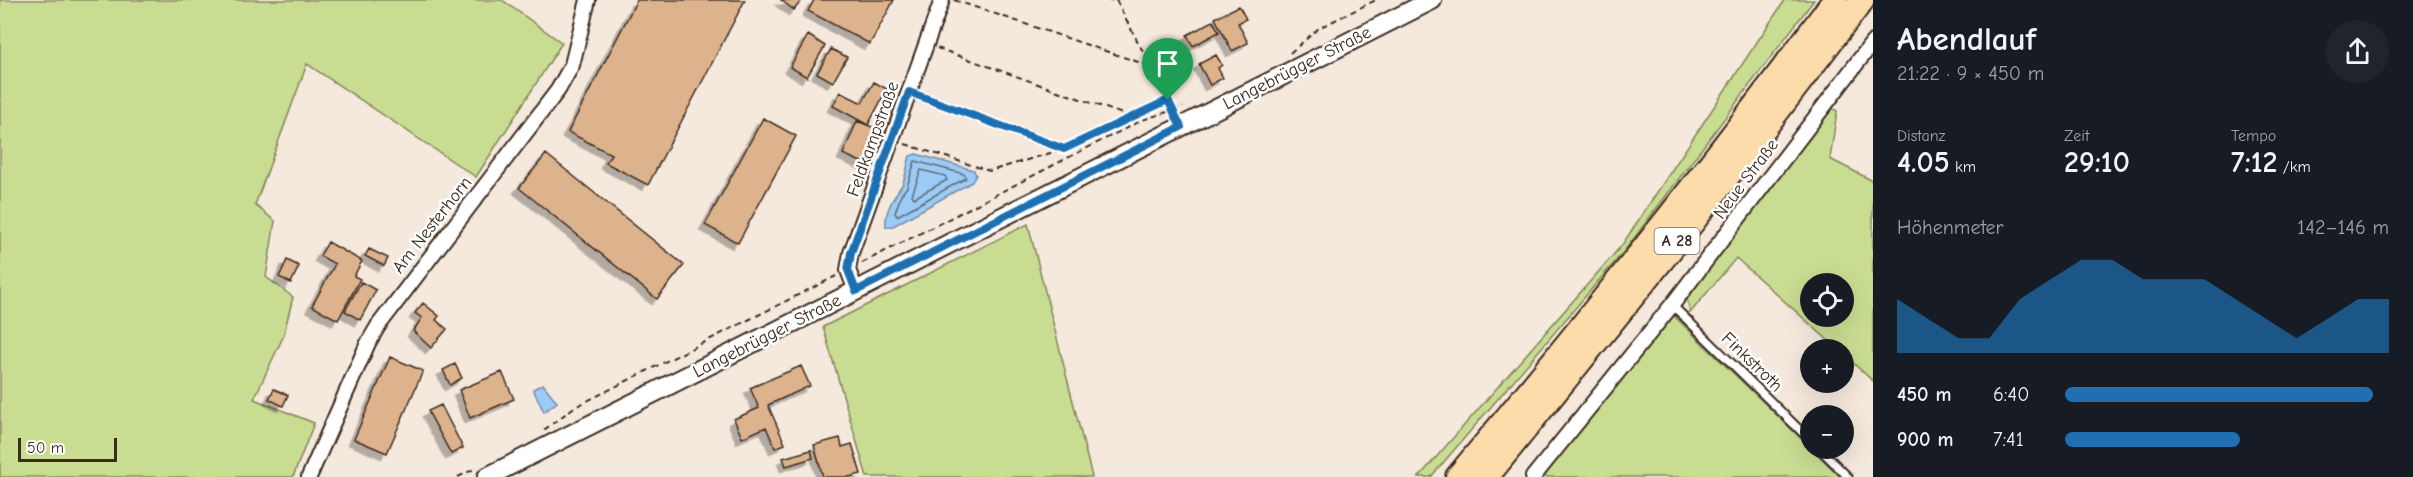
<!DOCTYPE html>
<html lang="de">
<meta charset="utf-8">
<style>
body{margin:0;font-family:"Comic Neue",sans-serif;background:#20242c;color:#f1f3f6;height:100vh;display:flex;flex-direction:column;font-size:22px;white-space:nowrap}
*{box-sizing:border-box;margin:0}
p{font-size:20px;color:#9ea1a6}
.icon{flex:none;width:33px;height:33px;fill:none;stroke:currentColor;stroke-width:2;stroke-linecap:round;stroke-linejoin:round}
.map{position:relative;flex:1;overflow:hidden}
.drawer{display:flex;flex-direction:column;background:#171b24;width:540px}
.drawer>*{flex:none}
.tools{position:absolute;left:1800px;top:273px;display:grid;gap:12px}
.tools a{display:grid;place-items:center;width:54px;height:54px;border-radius:50%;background:#171b24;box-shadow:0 6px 24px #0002;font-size:30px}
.scale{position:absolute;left:18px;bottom:15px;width:99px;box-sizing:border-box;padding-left:6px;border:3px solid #3b2a1e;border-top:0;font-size:16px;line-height:21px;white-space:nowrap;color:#3b2a1e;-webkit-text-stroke:4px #fff;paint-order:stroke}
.pin{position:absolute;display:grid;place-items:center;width:51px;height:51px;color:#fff;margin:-62px -26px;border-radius:50% 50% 50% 0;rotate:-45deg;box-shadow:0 0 6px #0007}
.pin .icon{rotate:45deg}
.round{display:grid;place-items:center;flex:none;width:63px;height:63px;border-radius:32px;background:#20242c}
.headline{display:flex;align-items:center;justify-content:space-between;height:102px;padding:0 24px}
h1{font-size:33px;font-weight:700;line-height:45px}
.metrics{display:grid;grid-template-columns:repeat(3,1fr);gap:9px;height:102px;padding:6px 24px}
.metrics div{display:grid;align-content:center}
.metrics b{font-size:30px;font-weight:700}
.metrics small{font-size:16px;font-weight:400}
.metrics p{font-size:16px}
.chart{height:168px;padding:12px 24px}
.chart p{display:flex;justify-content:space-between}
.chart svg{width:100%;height:108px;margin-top:6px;fill:#1f6fb2;opacity:.7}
ul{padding:0 24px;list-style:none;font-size:20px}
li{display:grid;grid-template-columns:96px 72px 1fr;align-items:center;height:45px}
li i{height:15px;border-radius:8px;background:#1f6fb2}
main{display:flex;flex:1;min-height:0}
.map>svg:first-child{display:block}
</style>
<main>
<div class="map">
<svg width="1873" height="477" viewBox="0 0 1873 477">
<defs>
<filter id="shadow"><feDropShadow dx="-5.5" dy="5.5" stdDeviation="0" flood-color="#0004"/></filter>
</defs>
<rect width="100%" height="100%" fill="#f5e8dd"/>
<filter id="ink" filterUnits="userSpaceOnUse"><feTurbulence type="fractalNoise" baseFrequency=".0167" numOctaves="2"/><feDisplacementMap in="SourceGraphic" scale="12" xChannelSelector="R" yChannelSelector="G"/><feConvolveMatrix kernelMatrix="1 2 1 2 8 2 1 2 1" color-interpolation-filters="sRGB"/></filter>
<g filter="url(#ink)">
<path fill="#c9dd92" stroke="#828458" stroke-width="1.5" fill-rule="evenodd" d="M0,0H502L562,43L476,177L307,64L255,205L275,221L266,277L293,297L283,337L254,399L314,423L293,477H0Z
M1785,0H1814L1625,250L1431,477H1419L1622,245Z
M1830,107L1837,111L1830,159L1873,181V381L1844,355V350L1838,349L1736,258L1690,313L1687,298ZM1810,284H1844V316H1810Z
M1028,224L1092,477H867L823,327Z
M1673,315L1841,477H1543Z"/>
<path fill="#9bccf7" stroke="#758ba0" stroke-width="1.5" d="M916,154L974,170L976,175L972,182L893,226L886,227C884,212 894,197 902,185C906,177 907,165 910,156Z
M543,384L557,402L544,412L533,389Z"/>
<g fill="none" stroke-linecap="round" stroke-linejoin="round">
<path stroke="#616b75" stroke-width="1.5" d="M915,161L964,174L966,178L897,216L895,213L901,195L907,187Z
M921,170L945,176L947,180L914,198L912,195Z"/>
</g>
<path fill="#ddb38d" stroke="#3b2a1e" stroke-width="1.5" filter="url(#shadow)" d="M637,0H745L648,185L606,163L611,154L568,132Z
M781,0H802L794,10Z
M814,0H894L870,44L808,11Z
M1239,6L1246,19L1238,23L1248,43L1232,51L1215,18Z
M1213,21L1219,32L1193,46L1187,35Z
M808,35L825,46L807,77L790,67Z
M831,49L847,57L833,82L817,73Z
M1216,55L1222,65L1218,68L1223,78L1210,85L1199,64Z
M874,82L887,89L868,125L833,106L840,92L862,103Z
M763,118L796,136L738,243L705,225Z
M857,121L885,132L870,166L843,154Z
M546,154L684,265L657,299L519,188Z
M328,242L362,261L354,276L360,279L338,320L312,306L335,264L320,256Z
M369,249L388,258L384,266L365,256Z
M287,260L299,266L291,283L279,277Z
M361,282L376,290L360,320L345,311Z
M423,303L439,316L436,320L447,329L431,348L413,331L422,318L415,313Z
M390,357L423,371L387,453L354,439Z
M455,364L462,378L450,385L443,370Z
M801,366L810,386L768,405L785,444L775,448L766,427L742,438L734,419L759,408L750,388Z
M502,372L514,399L470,418L459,390Z
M274,389L288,395L283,406L269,399Z
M441,405L463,448L451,454L428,411Z
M840,438L842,447L852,444L861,474L849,477H823L814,445Z
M811,450L813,458L786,466L783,458Z"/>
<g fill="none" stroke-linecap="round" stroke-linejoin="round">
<g stroke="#3b2a1e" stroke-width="11">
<path id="lane" d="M1672,305L1810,440
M1819,448L1848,477"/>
</g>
<g stroke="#3b2a1e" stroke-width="18">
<path id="street" d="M856,291L848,270L851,253L942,0
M309,477L368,343L378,326L558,90L572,65L588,0
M1533,477L1672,305L1873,42"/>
</g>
<g stroke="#3b2a1e" stroke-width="22">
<path id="secondary" d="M487,477L1432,0"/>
</g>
<g stroke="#3b2a1e" stroke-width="28">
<path id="highway" d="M1458,477C1588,322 1714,163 1835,0
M1486,477L1693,221L1862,0"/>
</g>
<path stroke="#3b2a1e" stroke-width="2" stroke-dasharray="6 4.5" stroke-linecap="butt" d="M954,0L1150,66
M1107,0H1114
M1116,0L1173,109
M937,48L1131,117L1168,100
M1290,53L1319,28L1376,0
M920,96L1064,149
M905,144L990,171L1064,149L1131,117
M862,263L1142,120L1183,107
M544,430L573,408L836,276
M458,477L474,469"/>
<use href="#lane" stroke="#fff" stroke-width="7"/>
<use href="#street" stroke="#fff" stroke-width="14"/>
<use href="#secondary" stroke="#fff" stroke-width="18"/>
<use href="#highway" stroke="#fddcac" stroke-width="24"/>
</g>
</g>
<g fill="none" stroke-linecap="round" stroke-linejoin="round" filter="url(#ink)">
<g stroke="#fff" stroke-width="12">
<path id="route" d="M909,92L1064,149L1168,100L1181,127L856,291L848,270L851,253Z"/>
</g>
<use href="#route" stroke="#1f6fb2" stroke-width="8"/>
</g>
<g text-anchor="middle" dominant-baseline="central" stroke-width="5" stroke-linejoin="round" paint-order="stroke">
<rect fill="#fff" stroke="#766a62" stroke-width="1.5" x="1654.5" y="228" width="45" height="26" rx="4.5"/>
<g font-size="16" font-weight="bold" fill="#3b2a1e">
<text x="1677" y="241">A 28</text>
</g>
<g font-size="18" fill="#3b2a1e" stroke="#fff">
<text transform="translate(1297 68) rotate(-27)">Langebrügger Straße</text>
<text transform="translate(873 139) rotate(-70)">Feldkampstraße</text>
<text transform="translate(1746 179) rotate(-53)">Neue Straße</text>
<text transform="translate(432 225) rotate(-52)">Am Nesterhorn</text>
<text transform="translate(767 336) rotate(-27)">Langebrügger Straße</text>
<text transform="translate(1752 362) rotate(44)">Finkstroth</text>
</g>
</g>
</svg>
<div class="tools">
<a><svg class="icon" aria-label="locate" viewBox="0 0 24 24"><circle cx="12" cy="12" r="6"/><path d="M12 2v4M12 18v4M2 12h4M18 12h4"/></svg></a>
<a>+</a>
<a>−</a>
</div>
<div class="scale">50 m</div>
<div class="pin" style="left:1168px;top:100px;background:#1e9e55"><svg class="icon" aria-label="arrive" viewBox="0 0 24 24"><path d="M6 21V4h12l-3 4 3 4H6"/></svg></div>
</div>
<section class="drawer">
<div class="headline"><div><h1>Abendlauf</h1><p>21:22 · 9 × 450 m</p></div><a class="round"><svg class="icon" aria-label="share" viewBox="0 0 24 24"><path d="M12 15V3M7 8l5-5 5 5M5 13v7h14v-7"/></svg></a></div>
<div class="metrics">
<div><p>Distanz</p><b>4.05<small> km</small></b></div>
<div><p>Zeit</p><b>29:10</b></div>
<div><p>Tempo</p><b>7:12<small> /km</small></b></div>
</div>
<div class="chart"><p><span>Höhenmeter</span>142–146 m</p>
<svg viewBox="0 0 160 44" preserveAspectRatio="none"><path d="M0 44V22L10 30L20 38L30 38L40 22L50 14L60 6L70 6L80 14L90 14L100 14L110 22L120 30L130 38L140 30L150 22L160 22V44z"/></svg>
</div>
<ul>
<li><b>450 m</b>6:40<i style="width:95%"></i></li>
<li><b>900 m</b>7:41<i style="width:54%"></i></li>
</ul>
</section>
</main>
